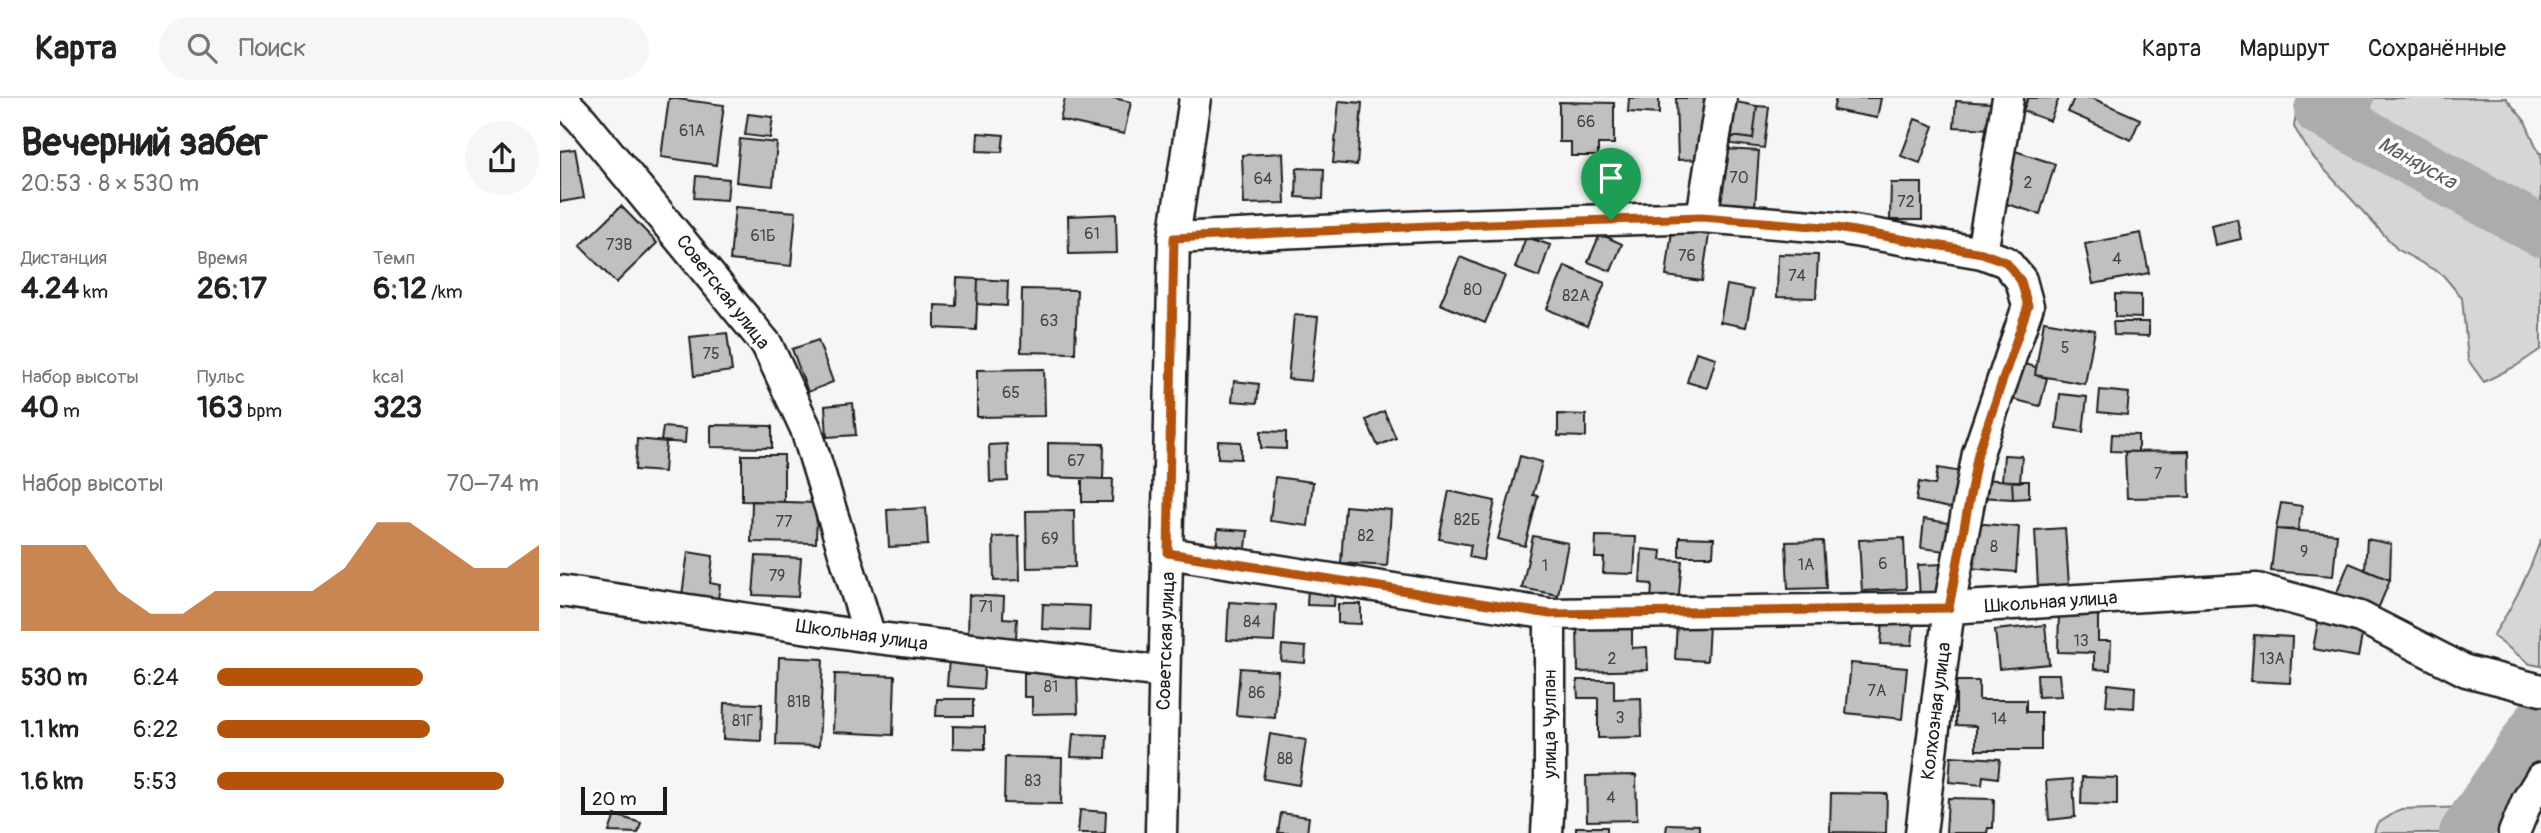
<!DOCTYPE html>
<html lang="ru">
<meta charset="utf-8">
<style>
body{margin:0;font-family:Pangolin,sans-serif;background:#f6f6f6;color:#222;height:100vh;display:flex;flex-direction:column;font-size:26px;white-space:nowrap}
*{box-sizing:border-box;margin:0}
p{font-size:23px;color:#767676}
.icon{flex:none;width:38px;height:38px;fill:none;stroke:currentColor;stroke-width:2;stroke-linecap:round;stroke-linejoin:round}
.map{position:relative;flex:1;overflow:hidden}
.drawer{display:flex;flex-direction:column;background:#fff;width:560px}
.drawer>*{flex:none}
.scale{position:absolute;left:21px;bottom:18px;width:86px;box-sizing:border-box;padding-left:7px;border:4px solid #1c1c1c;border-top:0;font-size:19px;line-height:24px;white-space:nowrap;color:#1c1c1c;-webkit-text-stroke:5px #fff;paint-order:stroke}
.pin{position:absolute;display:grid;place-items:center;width:60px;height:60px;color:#fff;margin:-72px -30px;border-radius:50% 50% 50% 0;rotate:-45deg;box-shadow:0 0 7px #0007}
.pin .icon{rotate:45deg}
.round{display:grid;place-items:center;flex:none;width:74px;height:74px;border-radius:37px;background:#f6f6f6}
.head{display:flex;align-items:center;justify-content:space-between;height:119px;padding:0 21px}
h1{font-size:38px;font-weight:700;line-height:52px}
.figures{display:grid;grid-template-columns:repeat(3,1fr);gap:10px;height:119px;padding:7px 21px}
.figures div{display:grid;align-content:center}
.figures b{font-size:30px;font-weight:700}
.figures small{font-size:19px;font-weight:400}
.figures p{font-size:19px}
.chart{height:196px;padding:14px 21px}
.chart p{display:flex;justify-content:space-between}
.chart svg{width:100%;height:126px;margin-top:7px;fill:#b45309;opacity:.7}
ul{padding:0 21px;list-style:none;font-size:23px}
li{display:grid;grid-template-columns:112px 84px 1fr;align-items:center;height:52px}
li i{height:18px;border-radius:9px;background:#b45309}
header{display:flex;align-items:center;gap:42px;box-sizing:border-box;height:98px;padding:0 35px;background:#fff;border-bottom:2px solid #e0e0e0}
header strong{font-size:33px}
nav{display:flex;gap:38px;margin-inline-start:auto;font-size:24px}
.search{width:490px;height:63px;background:#f6f6f6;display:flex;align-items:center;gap:18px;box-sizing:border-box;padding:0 24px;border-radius:38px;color:#767676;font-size:26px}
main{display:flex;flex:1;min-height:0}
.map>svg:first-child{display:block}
</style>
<header>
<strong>Карта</strong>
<div class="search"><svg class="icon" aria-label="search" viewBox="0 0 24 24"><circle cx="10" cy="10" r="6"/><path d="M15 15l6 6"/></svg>Поиск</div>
<nav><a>Карта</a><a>Маршрут</a><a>Сохранённые</a></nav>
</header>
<main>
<section class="drawer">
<div class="head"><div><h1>Вечерний забег</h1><p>20:53 · 8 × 530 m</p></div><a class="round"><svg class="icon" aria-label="share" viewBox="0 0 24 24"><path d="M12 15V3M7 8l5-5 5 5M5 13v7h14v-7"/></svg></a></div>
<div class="figures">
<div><p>Дистанция</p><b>4.24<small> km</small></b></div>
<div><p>Время</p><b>26:17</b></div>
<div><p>Темп</p><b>6:12<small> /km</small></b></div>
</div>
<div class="figures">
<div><p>Набор высоты</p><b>40<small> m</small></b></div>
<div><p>Пульс</p><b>163<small> bpm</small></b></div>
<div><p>kcal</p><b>323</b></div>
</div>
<div class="chart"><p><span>Набор высоты</span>70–74 m</p>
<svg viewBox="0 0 160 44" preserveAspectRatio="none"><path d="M0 44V14L10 14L20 14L30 30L40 38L50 38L60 30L70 30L80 30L90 30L100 22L110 6L120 6L130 14L140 22L150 22L160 14V44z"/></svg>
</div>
<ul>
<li><b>530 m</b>6:24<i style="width:64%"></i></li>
<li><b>1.1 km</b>6:22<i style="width:66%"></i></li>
<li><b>1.6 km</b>5:53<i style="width:89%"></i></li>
</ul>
</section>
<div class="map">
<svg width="1981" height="735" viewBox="0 0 1981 735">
<rect width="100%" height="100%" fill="#f6f6f6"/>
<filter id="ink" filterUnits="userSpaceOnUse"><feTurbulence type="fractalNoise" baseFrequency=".0143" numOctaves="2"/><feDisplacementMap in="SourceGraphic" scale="14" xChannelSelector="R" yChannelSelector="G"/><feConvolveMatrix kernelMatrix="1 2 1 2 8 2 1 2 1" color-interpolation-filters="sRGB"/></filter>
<g filter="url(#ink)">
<path fill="#d6d6d6" stroke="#797979" stroke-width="2" d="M1738,0H1946L1965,23L1979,55H1981V251L1956,268L1924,284L1908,262L1902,200L1883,177L1837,151L1752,58L1734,29Z
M1981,441V568L1970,566L1933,538C1953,508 1969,476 1981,441Z
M1981,603V646L1896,735H1814L1817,726L1841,711L1909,709L1958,617Z"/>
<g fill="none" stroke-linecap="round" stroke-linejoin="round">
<path stroke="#acacac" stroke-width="52" d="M1788,0L1760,12L1981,133
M1905,735L1981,622"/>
</g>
<path fill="#c0c0c0" stroke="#1c1c1c" stroke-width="2" d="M109,0L164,7L156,67L101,59Z
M505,0H554L571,4L564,36L500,22Z
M1069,0H1099V16L1068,14Z
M1116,0H1144L1145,61L1118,62Z
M1276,0H1321L1317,20L1273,12Z
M1468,0H1499L1490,23L1463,13Z
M1514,0H1532L1580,21L1571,42L1508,14Z
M779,3L802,5L797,67L773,65Z
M1396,3L1431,5L1430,31L1394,29Z
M999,4L1054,5V46H1038V58H1011V44H999Z
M1176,4L1197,8L1193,41L1172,38Z
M1197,8L1209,9L1204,50L1171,46L1172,38L1193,41Z
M188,16L213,19L210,40L185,37Z
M1355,21L1374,28L1360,65L1341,58Z
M418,35L444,37L442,54L417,53Z
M180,41L217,45L213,88L176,84Z
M15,51L24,100L0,104V53Z
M1164,51L1199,53L1195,109L1160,107Z
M1455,53L1495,66L1480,116L1440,104Z
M723,55L725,105L684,106L682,57Z
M737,70L764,71L763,101L736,99Z
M136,78L169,81L167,102L134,100Z
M1331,85H1362V122H1330Z
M61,108L97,145L56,185L20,148Z
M175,109L236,114L231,168L170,162Z
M556,116L557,155L509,156L508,118Z
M1677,121L1681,141L1655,147L1651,127Z
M1112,132L1149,137L1142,183L1106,178Z
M1581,135L1589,175L1533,186L1525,146Z
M1040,136L1062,146L1051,173L1028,164Z
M966,139L990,147L979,179L955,170Z
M1218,156L1258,157L1256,200L1217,199Z
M900,159L945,178L925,225L880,206Z
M1005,168L1045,185L1027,228L987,211Z
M397,180L418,181L416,232L375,230V207L396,208Z
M418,181L448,183L447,208L417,206Z
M1167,187L1193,192L1186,229L1160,224Z
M462,191L517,192L515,255L461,254Z
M1555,196L1581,197V220L1555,219Z
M734,217L758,219L751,283L728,281Z
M1484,223L1535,232L1525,286L1475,277Z
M1553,224H1589V238L1554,237Z
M167,235L172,273L134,278L130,239Z
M258,242L273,284L248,294L232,251Z
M1136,254L1156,260L1147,290L1127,284Z
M1457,264L1476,269L1475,277L1487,280L1480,308L1448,300Z
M484,271L485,318L417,319V272Z
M674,283L699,286L697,305L672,303Z
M1540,292L1569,295L1567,317L1538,314Z
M1500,296L1527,299L1523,334L1496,330Z
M293,305L296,337L267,339L265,308Z
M824,313L836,340L818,348L806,322Z
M998,316L1026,317V339L998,338Z
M151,327L212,328V350L151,349Z
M103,329L126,331L125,345L101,343Z
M701,333L726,334V351L701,350Z
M1552,336L1578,337V354L1551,353Z
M77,341L106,344L104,374L75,372Z
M658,343L681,344V361L658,360Z
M488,345L544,346L543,381L488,379Z
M447,346L448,383L430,384L429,347Z
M1629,353L1630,399L1567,400L1565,354Z
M182,357H224V404L182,403Z
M1444,357L1462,358L1460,384L1442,383Z
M960,358L982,364L973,397L978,398L965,448L938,441Z
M1378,370L1402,374L1395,411L1356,403L1359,384L1375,387Z
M715,379L753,384L748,428L710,423Z
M522,381H553L552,404H522Z
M1420,381L1452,383L1453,401L1418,399Z
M1452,383H1469V400L1453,401Z
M889,393L935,403L923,462L909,459L911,447L879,441Z
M192,403L257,405L256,445L191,444Z
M1721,405L1742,408L1738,432L1716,431Z
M785,408L831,412L827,468L781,465Z
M366,410L368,447L329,449L327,412Z
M514,412L515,469L467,470L466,413Z
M1364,421L1389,425L1385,453L1361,450Z
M1413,425L1459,429L1456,474L1409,470Z
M1505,430L1509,487L1478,489L1475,432Z
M658,431L688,433L685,458L656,455Z
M1716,431L1777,436L1773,478L1711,473Z
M459,438L460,482L434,483L433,439Z
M973,438L1008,445L998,497L962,490Z
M1036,438L1076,439L1074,476L1043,475L1044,460H1035Z
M1119,439L1154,440L1153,458H1119Z
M1344,440L1346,491L1302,493L1299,442Z
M1807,441L1831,446L1830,482L1805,472Z
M1263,443L1266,490L1228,491L1226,444Z
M1082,451L1102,453L1101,462L1122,463L1118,506L1091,504L1092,486L1080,485Z
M128,454L153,458L150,485L160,487L158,501L122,497Z
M196,458L241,460L238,499L193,497Z
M1789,465L1830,482L1816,516L1775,499Z
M1384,466L1386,499L1360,500L1358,467Z
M748,489L775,490L774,508L747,507Z
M409,497L444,499L443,520L457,521L456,540L408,538Z
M669,504L716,507L714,544L667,542Z
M483,506L530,508L529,533L482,531Z
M778,506H801V526L778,525Z
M1499,514L1538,515V543H1551L1550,572L1534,571V555L1498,554Z
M1323,523L1354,524L1352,547L1321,546Z
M1117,524L1149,526L1147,563L1115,561Z
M1758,524L1803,532L1798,559L1753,551Z
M1072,527V550L1087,549L1088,572L1018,574L1017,528Z
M1485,527L1489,566L1439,571L1435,532Z
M1694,537L1732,539L1730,585L1691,583Z
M722,547L746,549L745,565L721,563Z
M219,559L263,561L259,648L216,647Z
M389,560L425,563L423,591L387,588Z
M1291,565L1347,570L1342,621L1286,615Z
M680,570L718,573L715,620L676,617Z
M494,574L495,578H517L518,615L472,616V599H464V575Z
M275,576L335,578L333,637L273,634Z
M1477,576H1499L1501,598L1478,599Z
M1017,582H1054V601L1081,600L1082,639L1038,640V600H1018Z
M1396,583H1419V602H1466V614H1481V652H1416V628L1396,627Z
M1548,586L1575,589L1574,610L1546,608Z
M377,601H413V618H376Z
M164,605L202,606L201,643L163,641Z
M393,628L425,629V651L393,650Z
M513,636L547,637L546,660L511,659Z
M710,636L746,642L739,687L703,681Z
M1391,658L1440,661L1438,680L1423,678L1422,687L1389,684Z
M445,659L502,660L501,706L444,705Z
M1076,677L1077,722L1027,723L1026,678Z
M1522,679L1557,680V707L1521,706Z
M1513,681L1515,719L1489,722L1486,683Z
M1271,695L1327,696L1326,735L1270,734Z
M1388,700L1434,701L1433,730H1428L1427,735H1386Z
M520,712L546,714L545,735H518Z
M721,715L749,719L747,735H718Z
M55,717L81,725L78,735L49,734Z
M1107,726L1139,727V735H1106Z
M1016,729H1047V735H1016Z"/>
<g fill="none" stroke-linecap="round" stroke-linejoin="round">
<g stroke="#1c1c1c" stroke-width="35">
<path id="minor" d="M1,0L22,22L207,247L246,331L310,539
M1142,119L1161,0
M614,140L868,128L1142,119L1277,130L1422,155L1446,164L1461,182L1468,208L1418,355L1389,510L1361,735
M1422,155L1448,0
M608,455L990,516L1389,510L1697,491L1800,519L1906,573L1981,592
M0,493L310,539L604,574
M601,735L614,140L635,0
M987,735L990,682V516
M1954,735L1967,703L1981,680"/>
</g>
<use href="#minor" stroke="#fff" stroke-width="30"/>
</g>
</g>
<g fill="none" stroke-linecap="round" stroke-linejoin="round" filter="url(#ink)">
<g stroke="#fff" stroke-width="14">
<path id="route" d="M1142,119L1277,130L1422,155L1446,164L1461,183L1468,208L1418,355L1389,510L990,516L608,455L614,140L868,128Z"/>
</g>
<use href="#route" stroke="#b45309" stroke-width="9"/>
</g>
<g text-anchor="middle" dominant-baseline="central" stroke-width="7" stroke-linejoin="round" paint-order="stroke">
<g font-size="16" fill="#454545">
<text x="1026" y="24">66</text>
<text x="132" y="33">61А</text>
<text x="1179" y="80">70</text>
<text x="703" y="81">64</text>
<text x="1468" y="85">2</text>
<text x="1346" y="104">72</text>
<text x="532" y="136">61</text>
<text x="203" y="138">61Б</text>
<text x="59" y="147">73В</text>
<text x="1127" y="158">76</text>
<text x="1557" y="161">4</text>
<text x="1237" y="178">74</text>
<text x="913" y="192">80</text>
<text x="1016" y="198">82А</text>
<text x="489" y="223">63</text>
<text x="1505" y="250">5</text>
<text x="151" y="256">75</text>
<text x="451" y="295">65</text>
<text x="516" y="363">67</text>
<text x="1598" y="376">7</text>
<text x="907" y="422">82Б</text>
<text x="224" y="424">77</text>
<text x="806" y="438">82</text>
<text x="490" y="441">69</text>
<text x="1434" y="449">8</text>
<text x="1744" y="454">9</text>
<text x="1323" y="466">6</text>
<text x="1246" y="467">1А</text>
<text x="985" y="468">1</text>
<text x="217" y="478">79</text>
<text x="426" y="509">71</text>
<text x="692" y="524">84</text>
<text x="1521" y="543">13</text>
<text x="1052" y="561">2</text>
<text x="1712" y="561">13А</text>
<text x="491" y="589">81</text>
<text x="1317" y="593">7А</text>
<text x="697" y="595">86</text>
<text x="239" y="604">81В</text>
<text x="1060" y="620">3</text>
<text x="1439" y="621">14</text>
<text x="183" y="623">81Г</text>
<text x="725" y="661">88</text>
<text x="473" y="683">83</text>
<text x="1051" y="700">4</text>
</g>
<g font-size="19" fill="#1c1c1c" stroke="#fff">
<text transform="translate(163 194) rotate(52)">Советская улица</text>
<text transform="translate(1491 504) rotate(-4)">Школьная улица</text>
<text transform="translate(302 537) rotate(8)">Школьная улица</text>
<text transform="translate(606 543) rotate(-88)">Советская улица</text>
<text transform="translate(1376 613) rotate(-83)">Колхозная улица</text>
<text transform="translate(990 626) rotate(-90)">улица Чулпан</text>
</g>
<g font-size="21" font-style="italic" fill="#5d5d5d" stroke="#fff">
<text transform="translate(1857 65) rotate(29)">Маняуска</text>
</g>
</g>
</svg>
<div class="scale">20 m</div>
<div class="pin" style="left:1051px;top:122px;background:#1e9e55"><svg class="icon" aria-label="arrive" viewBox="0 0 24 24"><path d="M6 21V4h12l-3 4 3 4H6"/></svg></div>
</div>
</main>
